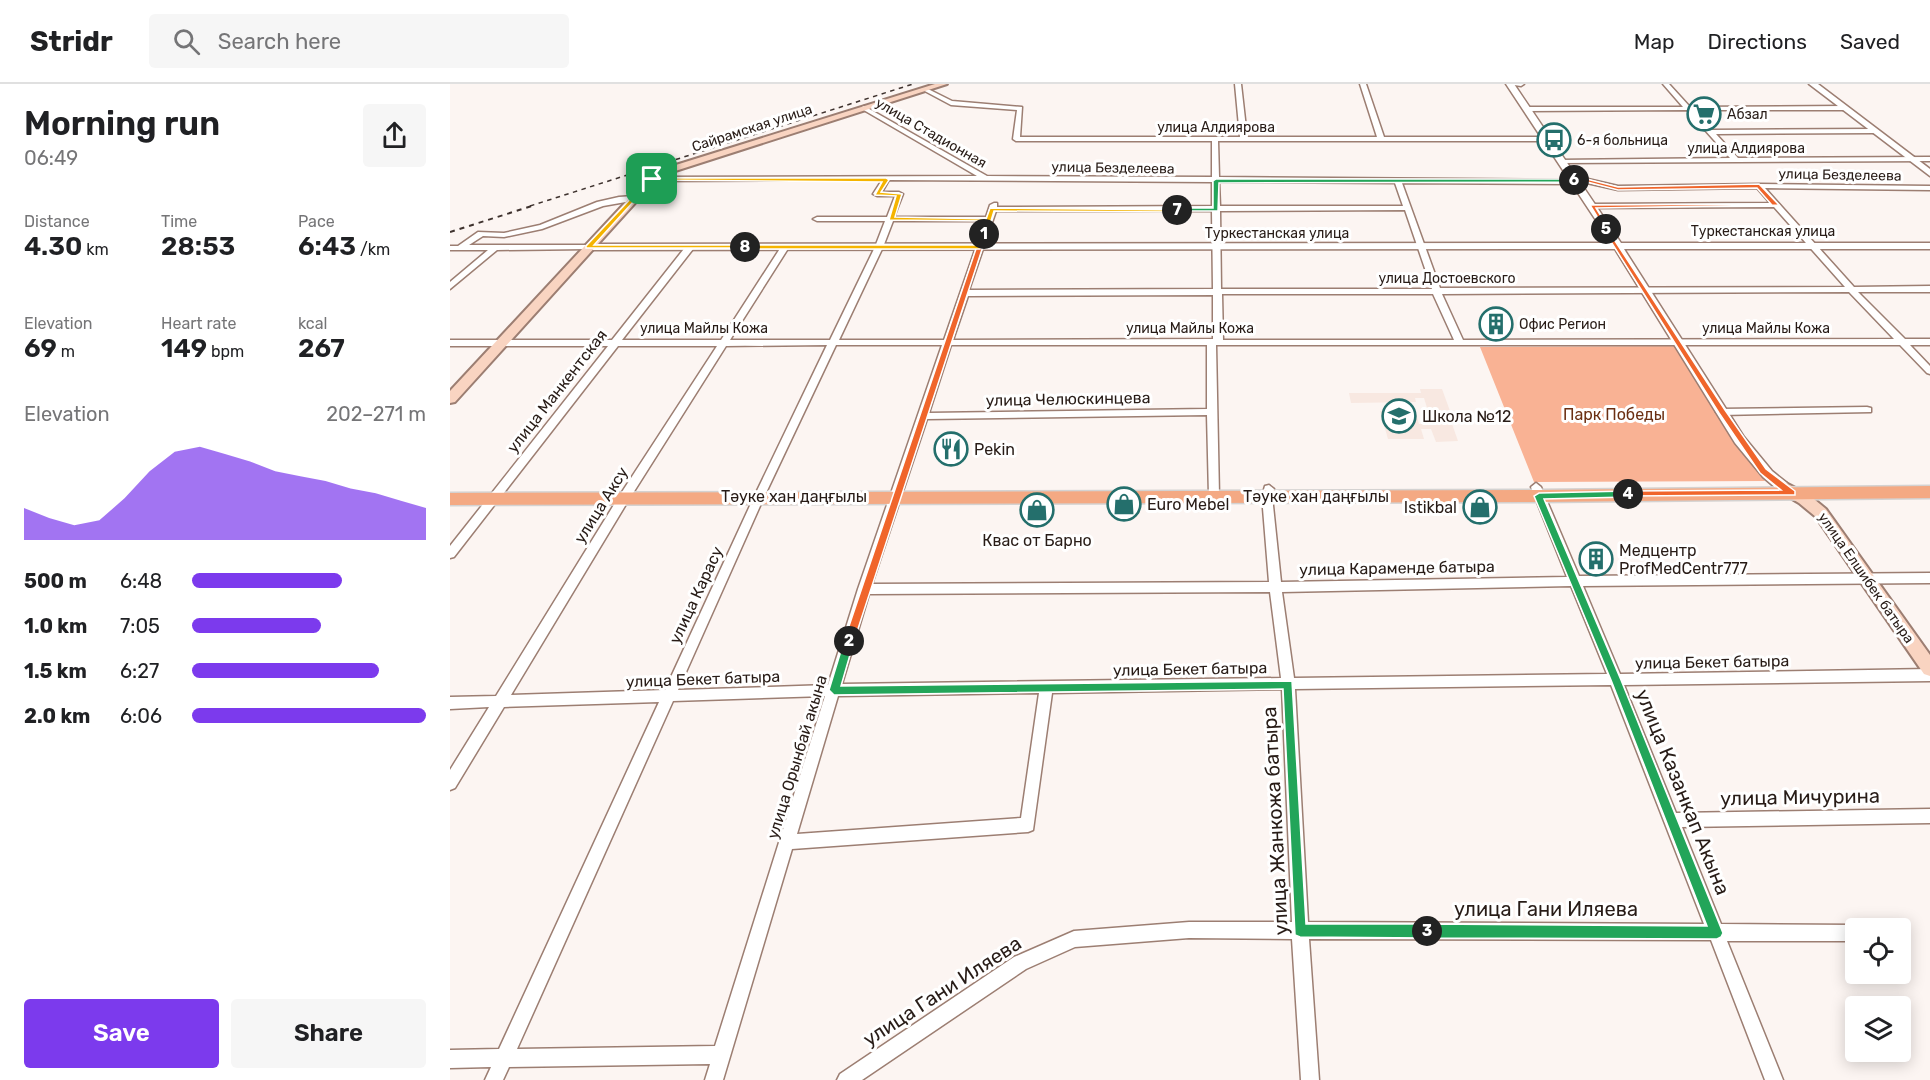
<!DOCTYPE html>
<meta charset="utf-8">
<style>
body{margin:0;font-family:Rubik,sans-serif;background:#f6f6f6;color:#202124;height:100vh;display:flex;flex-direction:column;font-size:22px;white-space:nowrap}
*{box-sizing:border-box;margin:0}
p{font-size:20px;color:#757577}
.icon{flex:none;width:33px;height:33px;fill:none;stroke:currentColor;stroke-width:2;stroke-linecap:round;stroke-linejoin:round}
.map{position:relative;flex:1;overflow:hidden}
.panel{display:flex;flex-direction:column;background:#fff;width:450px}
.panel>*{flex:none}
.tools{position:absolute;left:1395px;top:834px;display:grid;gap:12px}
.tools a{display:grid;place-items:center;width:66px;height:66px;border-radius:6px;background:#fff;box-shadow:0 3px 15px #0003;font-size:30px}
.pin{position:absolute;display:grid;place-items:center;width:51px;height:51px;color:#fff;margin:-26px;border-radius:12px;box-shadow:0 3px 9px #0006}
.km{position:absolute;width:30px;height:30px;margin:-15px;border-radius:50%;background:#222;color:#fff;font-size:16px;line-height:30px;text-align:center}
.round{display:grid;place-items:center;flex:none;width:63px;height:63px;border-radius:6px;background:#f6f6f6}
.summary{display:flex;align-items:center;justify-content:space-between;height:102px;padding:0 24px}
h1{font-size:33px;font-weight:600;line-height:45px}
.figures{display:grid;grid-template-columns:repeat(3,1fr);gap:9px;height:102px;padding:6px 24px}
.figures div{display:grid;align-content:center}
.figures b{font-size:26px;font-weight:600}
.figures small{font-size:16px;font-weight:400}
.figures p{font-size:16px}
.chart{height:168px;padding:12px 24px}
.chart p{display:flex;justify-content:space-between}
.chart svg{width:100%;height:108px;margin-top:6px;fill:#7c3aed;opacity:.7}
.cta{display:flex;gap:12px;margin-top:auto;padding:12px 24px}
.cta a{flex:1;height:69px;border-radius:6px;background:#7c3aed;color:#fff;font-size:24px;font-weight:600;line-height:69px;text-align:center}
.cta a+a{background:#f6f6f6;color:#202124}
ul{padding:0 24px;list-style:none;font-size:20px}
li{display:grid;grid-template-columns:96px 72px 1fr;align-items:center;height:45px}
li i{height:15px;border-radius:8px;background:#7c3aed}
header{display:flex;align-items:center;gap:36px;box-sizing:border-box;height:84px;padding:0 30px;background:#fff;border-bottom:2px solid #e0e0e0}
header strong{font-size:28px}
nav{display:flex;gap:33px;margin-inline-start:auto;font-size:21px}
.search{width:420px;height:54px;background:#f6f6f6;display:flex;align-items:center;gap:15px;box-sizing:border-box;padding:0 21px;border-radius:6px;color:#757577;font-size:22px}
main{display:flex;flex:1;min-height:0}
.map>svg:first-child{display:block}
</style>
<header>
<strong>Stridr</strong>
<div class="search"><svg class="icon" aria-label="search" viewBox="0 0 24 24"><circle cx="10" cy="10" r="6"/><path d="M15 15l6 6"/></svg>Search here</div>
<nav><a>Map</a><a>Directions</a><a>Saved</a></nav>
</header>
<main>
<section class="panel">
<div class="summary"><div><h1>Morning run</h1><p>06:49</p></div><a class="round"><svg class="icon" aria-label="share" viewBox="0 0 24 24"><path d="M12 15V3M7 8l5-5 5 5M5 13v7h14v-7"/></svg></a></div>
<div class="figures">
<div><p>Distance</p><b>4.30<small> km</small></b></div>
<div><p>Time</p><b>28:53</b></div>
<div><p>Pace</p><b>6:43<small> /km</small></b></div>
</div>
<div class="figures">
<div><p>Elevation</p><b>69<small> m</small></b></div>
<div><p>Heart rate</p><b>149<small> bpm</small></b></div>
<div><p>kcal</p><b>267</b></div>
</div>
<div class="chart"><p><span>Elevation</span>202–271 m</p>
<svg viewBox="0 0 160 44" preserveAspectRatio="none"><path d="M0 44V31L10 35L20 38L30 36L40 27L50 16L60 8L70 6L80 9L90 12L100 16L110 18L120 20L130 23L140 25L150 28L160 31V44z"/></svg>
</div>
<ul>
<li><b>500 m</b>6:48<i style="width:64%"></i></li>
<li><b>1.0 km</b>7:05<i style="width:55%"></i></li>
<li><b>1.5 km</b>6:27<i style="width:80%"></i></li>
<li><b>2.0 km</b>6:06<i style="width:100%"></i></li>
</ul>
<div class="cta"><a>Save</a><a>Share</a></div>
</section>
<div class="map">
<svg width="1480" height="996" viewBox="0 0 1480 996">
<rect width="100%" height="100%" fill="#fcf5f2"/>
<path fill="#f8e8e1" d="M970,305H992L1000,327H1006L1009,336L1001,337L1008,357L986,358L981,345H971L974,355H938L930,327L965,326L969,340H982L974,314H965L966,318L901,319L899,309H971Z"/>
<path fill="#f9b294" d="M1226,262L1315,397L1084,398L1030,263Z"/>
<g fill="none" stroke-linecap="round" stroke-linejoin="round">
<g stroke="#9c7e72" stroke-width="3">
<path id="minor" d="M785,0H791L797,53H927L910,0H916L934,53H1097L1100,55L1097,57H768L769,93L1124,96L1117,93L1121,91L1168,102L1309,100L1480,102V106L1315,104L1404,203L1480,202V208H1408L1455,255H1480V261H1460L1480,282V290L1477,289L1450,261H766L769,412L768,415L764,416L759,412L757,331L477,335L422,500L819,498L812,412L815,402L819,401L824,405L822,412L831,498L1117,493L1081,403L1086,399L1091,403L1129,492L1480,489V499L1133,502L1170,590L1480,585V597L1174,601L1226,729L1480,725V739L1232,743L1271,840L1406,841L1412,844H1406V857H1277L1333,996H1315L1261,856L859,855L869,996H851L842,855L739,854L625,863L576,885L412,996H387L390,990L564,873L624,847L739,838H842L832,605L602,609L583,746L578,748L342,765L273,996H255L260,980L59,983L53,996H35L41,983L0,984V966L49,965L209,618L54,623L5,704L0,706V686L39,623L0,625V613L46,612L170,411L267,262H168L4,473L0,474V462L158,262H0V256H162L237,161H240L244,163L243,165L172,256H271L331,163L335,161L339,163L280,256H380L425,163L435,137H367L363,135L367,133H437L445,112H427L423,110L432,96L202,97L198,95L199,93L527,92L412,25V23L414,22L537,92L762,93V57H566L563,55L567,26L501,21L471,5L476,4L502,17L572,23L570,53H790ZM439,96L762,98V122L547,123V119H544L540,121L536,133H444L453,110L449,108H432ZM1128,97L1168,106L1307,104L1320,119L1142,120L1138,122L1142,124L1324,123L1395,203L990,204L952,99L1125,100H1128ZM769,98L945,99L953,122H770ZM955,126L982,205H771L770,127ZM546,127H762L763,205L519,206ZM443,137H535L494,256H389L433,163ZM1399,208L1444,255L1013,256L992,210ZM772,210H983L1004,256H773ZM763,211V255L503,256L518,212ZM377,261L304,413L215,606L61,611L178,417L276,262ZM386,261H492L408,505L378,601L228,606L314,413ZM501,261H757V325L479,329ZM1121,502L1157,590L844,594L832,508ZM820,508L831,594L392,600L419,510ZM1161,601L1254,840L858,838L845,605ZM589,609L571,734L347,750L388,612ZM375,612L265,962L67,965L223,617Z
M1057,0H1074L1071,2Z
M1213,0H1219L1240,23L1395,22L1398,24L1395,26H1244L1262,46L1424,45L1427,47L1424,49L1266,50L1288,74L1480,73V77L1112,79L1110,78V76L1280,74L1237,26L1077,27L1074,25L1077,23H1233Z
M184,112H187V116L153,122L92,145L54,153L33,152L19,161H138L142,163L138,165L47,166L0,205V198L38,166H0V162H8L28,148L54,149L90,141L147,118L169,113Z
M1417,323L1421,324V328L1271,331L1266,328L1271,325Z"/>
</g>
<g stroke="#9c7e72" stroke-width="3">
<path id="tertiary" d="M1056,0H1064L1171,159H1480V165H1174L1294,353L1322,387L1337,399L1339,402L1337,405H1327L1313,393L1285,359L1165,165L138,166L133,163L138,160L1161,159Z
M1359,0H1368L1480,85V92Z"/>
</g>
<g stroke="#9c7e72" stroke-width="4">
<path id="secondary" d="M485,0H497L219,89L205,97L5,318L0,319V307L199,93L213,85Z
M1332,397L1359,411L1376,425L1480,571V592L1474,590L1366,433L1349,419L1327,406L1325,402Z"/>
</g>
<g stroke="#d4d2d1" stroke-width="3">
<path id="primary" d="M1480,402V414L1089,418L0,421V409L1089,406Z"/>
</g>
<use href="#minor" fill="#fff" fill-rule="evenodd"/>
<use href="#tertiary" fill="#fff" fill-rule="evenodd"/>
<use href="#secondary" fill="#f9d4c1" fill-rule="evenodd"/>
<use href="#primary" fill="#f4a983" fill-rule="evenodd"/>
<path stroke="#3e322e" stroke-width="1.5" stroke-dasharray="4.5 4.5" stroke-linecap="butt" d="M80,122L463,0"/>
<path stroke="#3e322e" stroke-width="2" stroke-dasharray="5 5" stroke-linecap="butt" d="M0,148L85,121"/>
</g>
<path fill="#f5b400" stroke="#fff" stroke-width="1.5" d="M202,94H436L439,96L431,108L452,110L445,133L542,135L537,150L534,152L531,150L535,137L439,136L446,112L425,111L432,98L200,96Z"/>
<path fill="#f0652b" stroke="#fff" stroke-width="1.5" d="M534,149L537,150L404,557L399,561L394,557L531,150Z"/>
<path fill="#22a559" stroke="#fff" stroke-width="1.5" d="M399,553L404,557L391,602L842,597L856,840H977L982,842L984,847L982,852L977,854L850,853L845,851L833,605L384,611L379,606L394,557Z"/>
<path fill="#22a559" stroke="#fff" stroke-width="1.5" d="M1178,407L1183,410L1178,413L1094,415L1171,596L1273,849L1271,853L1267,855L977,854L972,852L971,847L972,842L977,840L1257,842L1161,596L1084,412L1089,409Z"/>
<path fill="#f0652b" stroke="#fff" stroke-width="1.5" d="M1156,143L1275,326L1316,385L1345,407V411L1175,412V408L1178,407L1331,406L1310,389L1269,329L1153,145Z"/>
<path fill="#f0652b" stroke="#fff" stroke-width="1.5" d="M1121,91L1168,103L1309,100L1329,121L1146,124L1159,145L1156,147L1140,121L1321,120L1307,104L1168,106L1126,95L1122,98L1119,93Z"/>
<path fill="#22a559" stroke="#fff" stroke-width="1.5" d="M766,95H1124L1128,98L769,99L768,127H725L727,124H763V97Z"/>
<path fill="#f5b400" stroke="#fff" stroke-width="1.5" d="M540,124L730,126L727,128L544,127L533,163L530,165H295L292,163L295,161H527Z"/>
<path fill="#f5b400" stroke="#fff" stroke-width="1.5" d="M200,94L204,95L144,161H295L298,164H136V162Z"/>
<defs>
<g id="supermarket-ring" transform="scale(1.725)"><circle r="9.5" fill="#fff" stroke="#246f6c" stroke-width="1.5"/><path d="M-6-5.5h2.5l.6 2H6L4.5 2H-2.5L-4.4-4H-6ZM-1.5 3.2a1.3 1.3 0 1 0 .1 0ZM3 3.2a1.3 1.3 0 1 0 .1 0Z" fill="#246f6c"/></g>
<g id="bus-ring" transform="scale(1.725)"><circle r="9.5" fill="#fff" stroke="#246f6c" stroke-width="1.5"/><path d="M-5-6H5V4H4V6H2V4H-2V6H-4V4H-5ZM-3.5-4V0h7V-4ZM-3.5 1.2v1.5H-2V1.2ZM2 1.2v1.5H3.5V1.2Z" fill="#246f6c"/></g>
<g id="building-ring" transform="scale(1.725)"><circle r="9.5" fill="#fff" stroke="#246f6c" stroke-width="1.5"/><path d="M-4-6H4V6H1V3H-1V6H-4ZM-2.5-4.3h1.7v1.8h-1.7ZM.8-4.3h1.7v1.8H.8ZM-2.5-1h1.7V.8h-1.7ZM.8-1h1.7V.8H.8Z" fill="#246f6c"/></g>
<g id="school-ring" transform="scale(1.725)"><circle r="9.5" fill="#fff" stroke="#246f6c" stroke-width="1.5"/><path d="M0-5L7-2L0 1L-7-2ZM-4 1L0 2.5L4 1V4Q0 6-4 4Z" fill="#246f6c"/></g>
<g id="restaurant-ring" transform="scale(1.725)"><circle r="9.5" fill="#fff" stroke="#246f6c" stroke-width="1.5"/><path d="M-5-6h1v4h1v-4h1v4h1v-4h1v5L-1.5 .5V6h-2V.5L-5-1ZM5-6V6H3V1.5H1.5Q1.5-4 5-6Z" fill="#246f6c"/></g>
<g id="shop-ring" transform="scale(1.725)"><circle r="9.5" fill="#fff" stroke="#246f6c" stroke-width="1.5"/><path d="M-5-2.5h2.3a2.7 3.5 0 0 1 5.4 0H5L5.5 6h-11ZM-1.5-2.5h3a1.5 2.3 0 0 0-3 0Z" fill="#246f6c"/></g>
</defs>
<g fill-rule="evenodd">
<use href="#supermarket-ring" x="1254" y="30"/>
<use href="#bus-ring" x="1104" y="56"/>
<use href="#building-ring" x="1046" y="240"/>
<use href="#school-ring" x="949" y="332"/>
<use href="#restaurant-ring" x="501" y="365"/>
<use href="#shop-ring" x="674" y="420"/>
<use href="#shop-ring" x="1030" y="423"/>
<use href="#shop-ring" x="587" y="426"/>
<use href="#building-ring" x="1146" y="475"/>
</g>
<g text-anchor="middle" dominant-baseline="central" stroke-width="6" stroke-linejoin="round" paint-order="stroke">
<g font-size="14" fill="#281c17" stroke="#fff" text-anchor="start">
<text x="1277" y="30">Абзал</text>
<text x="1127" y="56">6-я больница</text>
<text x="1069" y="240">Офис Регион</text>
</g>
<g font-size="14" fill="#281c17" stroke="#fff">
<text x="766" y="43">улица Алдиярова</text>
<text transform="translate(302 44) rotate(-18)">Сайрамская улица</text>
<text transform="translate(481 49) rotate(30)">улица Стадионная</text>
<text x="1296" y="64">улица Алдиярова</text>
<text transform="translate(663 84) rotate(1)">улица Безделеева</text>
<text transform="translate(1390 91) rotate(1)">улица Безделеева</text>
<text x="1313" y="147">Туркестанская улица</text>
<text x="827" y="149">Туркестанская улица</text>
<text x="997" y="194">улица Достоевского</text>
<text x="254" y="244">улица Майлы Кожа</text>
<text x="740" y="244">улица Майлы Кожа</text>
<text x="1316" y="244">улица Майлы Кожа</text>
<text transform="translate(1416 494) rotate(55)">улица Елшибек батыра</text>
</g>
<g font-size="16" fill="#281c17" stroke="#fff">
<text transform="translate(107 307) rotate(-52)">улица Манкентская</text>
<text transform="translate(618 315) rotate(-1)">улица Челюскинцева</text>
<text x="344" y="412">Тәуке хан даңғылы</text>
<text x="866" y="412">Тәуке хан даңғылы</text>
<text transform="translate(151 421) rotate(-58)">улица Аксу</text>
<text transform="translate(947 484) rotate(-1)">улица Караменде батыра</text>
<text transform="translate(246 511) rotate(-65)">улица Карасу</text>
<text transform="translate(1262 578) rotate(-1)">улица Бекет батыра</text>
<text transform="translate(740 585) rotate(-1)">улица Бекет батыра</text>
<text transform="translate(253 595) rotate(-2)">улица Бекет батыра</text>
<text transform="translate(347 673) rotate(-73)">улица Орынбай акына</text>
</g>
<g font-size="16" fill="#6b2f12" stroke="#fff">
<text x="1164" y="330">Парк Победы</text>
</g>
<g font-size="16" fill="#281c17" stroke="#fff" text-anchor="start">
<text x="972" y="332">Школа №12</text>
<text x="524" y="365">Pekin</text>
<text x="697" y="420">Euro Mebel</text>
<text x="1007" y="423" text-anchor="end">Istikbal</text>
<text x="587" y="456" text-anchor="middle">Квас от Барно</text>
<text x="1169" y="466">Медцентр<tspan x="1169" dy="18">ProfMedCentr777</tspan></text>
</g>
<g font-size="20" fill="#281c17" stroke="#fff">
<text transform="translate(1233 708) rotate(68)">улица Казанкап Акына</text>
<text transform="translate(1350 713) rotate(-1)">улица Мичурина</text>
<text transform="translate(825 737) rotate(-93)">улица Жанкожа батыра</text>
<text x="1096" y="825">улица Гани Иляева</text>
<text transform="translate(492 907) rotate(-33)">улица Гани Иляева</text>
</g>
</g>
</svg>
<div class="tools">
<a><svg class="icon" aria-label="locate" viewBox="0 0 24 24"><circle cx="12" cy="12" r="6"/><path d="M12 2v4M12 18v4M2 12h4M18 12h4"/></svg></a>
<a><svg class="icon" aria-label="layers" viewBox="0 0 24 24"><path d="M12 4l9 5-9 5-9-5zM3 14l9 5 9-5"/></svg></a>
</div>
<div class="pin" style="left:202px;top:95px;background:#1e9e55"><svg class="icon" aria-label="arrive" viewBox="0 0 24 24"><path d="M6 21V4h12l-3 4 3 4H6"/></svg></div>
<b class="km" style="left:534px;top:150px">1</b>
<b class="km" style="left:399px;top:557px">2</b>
<b class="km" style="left:977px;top:847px">3</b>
<b class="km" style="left:1178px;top:410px">4</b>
<b class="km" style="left:1156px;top:145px">5</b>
<b class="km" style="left:1124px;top:96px">6</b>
<b class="km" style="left:727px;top:126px">7</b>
<b class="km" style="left:295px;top:163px">8</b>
</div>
</main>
